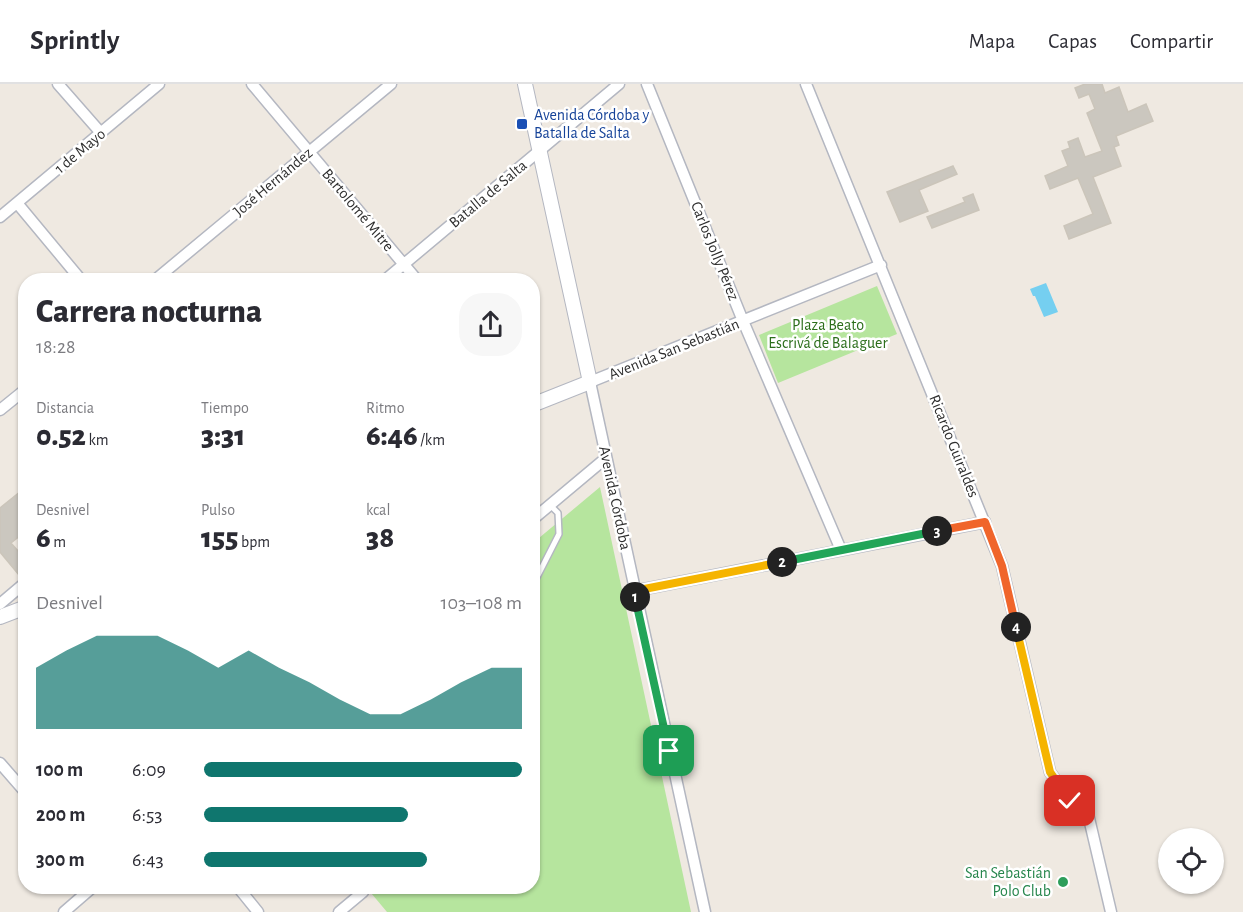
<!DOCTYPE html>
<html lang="es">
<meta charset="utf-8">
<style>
body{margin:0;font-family:"Alegreya Sans",sans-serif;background:#f7f7f7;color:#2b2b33;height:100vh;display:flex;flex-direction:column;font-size:22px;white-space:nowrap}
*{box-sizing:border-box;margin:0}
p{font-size:20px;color:#7c7c81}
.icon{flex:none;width:33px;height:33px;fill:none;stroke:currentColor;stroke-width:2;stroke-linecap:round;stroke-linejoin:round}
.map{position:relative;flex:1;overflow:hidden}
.panel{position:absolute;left:18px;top:189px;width:522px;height:621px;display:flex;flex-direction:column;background:#fff;border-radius:24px;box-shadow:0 2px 4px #0004}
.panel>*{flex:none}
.buttons{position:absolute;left:1158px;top:744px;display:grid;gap:12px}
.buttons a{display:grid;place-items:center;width:66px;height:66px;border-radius:50%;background:#fff;box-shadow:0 2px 4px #0004;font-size:30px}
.pin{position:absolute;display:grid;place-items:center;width:51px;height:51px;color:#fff;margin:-26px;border-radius:12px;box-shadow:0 3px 9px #0006}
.km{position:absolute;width:30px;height:30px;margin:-15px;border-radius:50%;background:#222;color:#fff;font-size:16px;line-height:30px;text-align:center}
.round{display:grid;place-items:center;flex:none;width:63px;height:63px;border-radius:24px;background:#f7f7f7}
.head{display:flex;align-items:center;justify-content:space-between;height:102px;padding:0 18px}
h1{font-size:33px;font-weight:800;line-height:45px}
.metrics{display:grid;grid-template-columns:repeat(3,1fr);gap:9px;height:102px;padding:6px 18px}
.metrics div{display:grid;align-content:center}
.metrics b{font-size:30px;font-weight:800}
.metrics small{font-size:16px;font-weight:400}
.metrics p{font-size:16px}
.chart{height:168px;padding:12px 18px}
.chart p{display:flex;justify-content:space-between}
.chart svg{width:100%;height:108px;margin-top:6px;fill:#0f766e;opacity:.7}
ul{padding:0 18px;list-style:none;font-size:20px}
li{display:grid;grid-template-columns:96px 72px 1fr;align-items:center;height:45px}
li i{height:15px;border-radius:8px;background:#0f766e}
header{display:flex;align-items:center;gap:36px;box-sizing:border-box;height:84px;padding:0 30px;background:#fff;border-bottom:2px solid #e1e1e2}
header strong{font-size:28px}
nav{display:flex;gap:33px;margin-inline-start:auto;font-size:21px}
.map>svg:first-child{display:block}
</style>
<header>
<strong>Sprintly</strong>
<nav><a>Mapa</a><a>Capas</a><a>Compartir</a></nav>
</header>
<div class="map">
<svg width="1243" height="828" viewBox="0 0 1243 828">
<rect width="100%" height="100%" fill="#efe9e1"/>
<path fill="#b6e59e" d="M877,202L897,250L778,299L759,251Z
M600,403L691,828H387L366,803L532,802L533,459Z"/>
<path fill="#75cff0" d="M1046,199L1058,228L1044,233L1035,212H1033L1030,205Z"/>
<path fill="#cbc7bf" stroke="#cbc5ba" stroke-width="1.5" d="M1085,0H1102L1105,9L1119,3L1128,28L1146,20L1153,37L1116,52L1119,61L1114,63L1121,82L1093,93L1111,139L1069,155L1064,142L1093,130L1078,94L1050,105L1045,92L1068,82L1062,67L1070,64L1068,58L1078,54L1085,73L1102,67L1087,29L1095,25L1089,10L1079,14L1075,4Z
M953,82L957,90L919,106L928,127L900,138L887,108Z
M973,110L979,126L932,144L927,133L965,118L963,114Z
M26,403V447L11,459L26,476V486L19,491L0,468V424Z"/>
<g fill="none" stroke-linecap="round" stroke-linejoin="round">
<g stroke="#b4b7c1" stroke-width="8">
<path id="service" d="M532,503L559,450L558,429L550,421
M532,681L534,707L532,713"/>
</g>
<g stroke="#b4b7c1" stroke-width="13">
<path id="minor" d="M58,0L101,49
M252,0L417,196
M647,0L743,237L841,466
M806,0L1002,482L1050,688L1070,717L1088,730L1111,828
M17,119L81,196
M0,133L159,0
M155,196L391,0
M385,196L619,0
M0,326L26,305
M532,436L606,374
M634,507L985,438
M0,520L26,498
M0,679L26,709
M237,802L258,828
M64,828L94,802
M339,828L363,808
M705,828L590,298L881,181"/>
</g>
<g stroke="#b4b7c1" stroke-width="16">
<path id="tertiary" d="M525,0L590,298L532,321
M0,533L26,523"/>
</g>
<use href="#service" stroke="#fff" stroke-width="5"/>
<use href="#minor" stroke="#fff" stroke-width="10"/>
<use href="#tertiary" stroke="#fff" stroke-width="14"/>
</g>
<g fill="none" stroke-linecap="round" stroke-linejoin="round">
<g stroke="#fff" stroke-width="12">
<path id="split-1" d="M635,513L669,667"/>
</g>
<g stroke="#fff" stroke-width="12">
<path id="split-2" d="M635,513L634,507L782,478"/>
</g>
<g stroke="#fff" stroke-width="12">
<path id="split-3" d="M782,478L937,447"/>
</g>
<g stroke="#fff" stroke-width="12">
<path id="split-4" d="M937,447L985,438L1002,482L1016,543"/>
</g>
<g stroke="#fff" stroke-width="12">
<path id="split-5" d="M1016,543L1050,688L1070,717"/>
</g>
<use href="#split-1" stroke="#22a559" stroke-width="8"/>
<use href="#split-2" stroke="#f5b400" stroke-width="8"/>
<use href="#split-3" stroke="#22a559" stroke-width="8"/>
<use href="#split-4" stroke="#f0652b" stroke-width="8"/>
<use href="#split-5" stroke="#f5b400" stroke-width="8"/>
</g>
<rect fill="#1a4fb4" stroke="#fff" stroke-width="2" x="516" y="34" width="12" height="12" rx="3"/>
<circle fill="#2e9e5b" stroke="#fff" stroke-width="2" cx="1063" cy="798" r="6"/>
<g text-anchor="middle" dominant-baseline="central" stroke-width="5" stroke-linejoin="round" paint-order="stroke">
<g font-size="16" fill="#164399" stroke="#fff" text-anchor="start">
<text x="534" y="31">Avenida Córdoba y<tspan x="534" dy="18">Batalla de Salta</tspan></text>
</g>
<g font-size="16" fill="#2e2e2e" stroke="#fff">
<text transform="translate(80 67) rotate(-40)">1 de Mayo</text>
<text transform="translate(273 98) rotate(-40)">José Hernández</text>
<text transform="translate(488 110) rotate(-40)">Batalla de Salta</text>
<text transform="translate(358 126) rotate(50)">Bartolomé Mitre</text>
<text transform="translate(715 167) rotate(68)">Carlos Jolly Pérez</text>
<text transform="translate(674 265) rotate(-22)">Avenida San Sebastián</text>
<text transform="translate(954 362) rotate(68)">Ricardo Guiraldes</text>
<text transform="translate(615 414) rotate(78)">Avenida Córdoba</text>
</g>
<g font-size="16" fill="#2c6e1b" stroke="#fff">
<text x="828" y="241">Plaza Beato<tspan x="828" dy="18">Escrivá de Balaguer</tspan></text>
</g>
<g font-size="16" fill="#27864d" stroke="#fff" text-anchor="end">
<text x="1051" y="789">San Sebastián<tspan x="1051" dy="18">Polo Club</tspan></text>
</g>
</g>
</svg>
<div class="buttons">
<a><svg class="icon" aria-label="locate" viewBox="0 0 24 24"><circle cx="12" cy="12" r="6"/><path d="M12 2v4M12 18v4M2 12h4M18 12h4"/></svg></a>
</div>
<div class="pin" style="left:669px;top:667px;background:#1e9e55"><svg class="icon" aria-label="arrive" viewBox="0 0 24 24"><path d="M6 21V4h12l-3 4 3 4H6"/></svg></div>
<div class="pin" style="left:1070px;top:717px;background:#d93025"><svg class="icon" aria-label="check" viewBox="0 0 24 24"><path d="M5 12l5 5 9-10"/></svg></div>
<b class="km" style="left:635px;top:513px">1</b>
<b class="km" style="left:782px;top:478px">2</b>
<b class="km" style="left:937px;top:447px">3</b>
<b class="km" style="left:1016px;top:543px">4</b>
<section class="panel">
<div class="head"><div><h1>Carrera nocturna</h1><p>18:28</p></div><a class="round"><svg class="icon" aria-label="share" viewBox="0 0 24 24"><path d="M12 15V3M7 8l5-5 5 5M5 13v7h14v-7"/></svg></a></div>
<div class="metrics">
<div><p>Distancia</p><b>0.52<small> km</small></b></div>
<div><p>Tiempo</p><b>3:31</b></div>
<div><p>Ritmo</p><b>6:46<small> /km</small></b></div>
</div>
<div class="metrics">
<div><p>Desnivel</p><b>6<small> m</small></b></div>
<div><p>Pulso</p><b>155<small> bpm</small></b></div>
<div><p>kcal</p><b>38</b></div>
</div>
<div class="chart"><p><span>Desnivel</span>103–108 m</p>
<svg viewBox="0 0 160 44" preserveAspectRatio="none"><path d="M0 44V19L10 12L20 6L30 6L40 6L50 12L60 19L70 12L80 19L90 25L100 32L110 38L120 38L130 32L140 25L150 19L160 19V44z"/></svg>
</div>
<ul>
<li><b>100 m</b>6:09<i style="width:100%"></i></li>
<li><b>200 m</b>6:53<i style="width:64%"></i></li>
<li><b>300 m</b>6:43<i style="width:70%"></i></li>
</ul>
</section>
</div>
